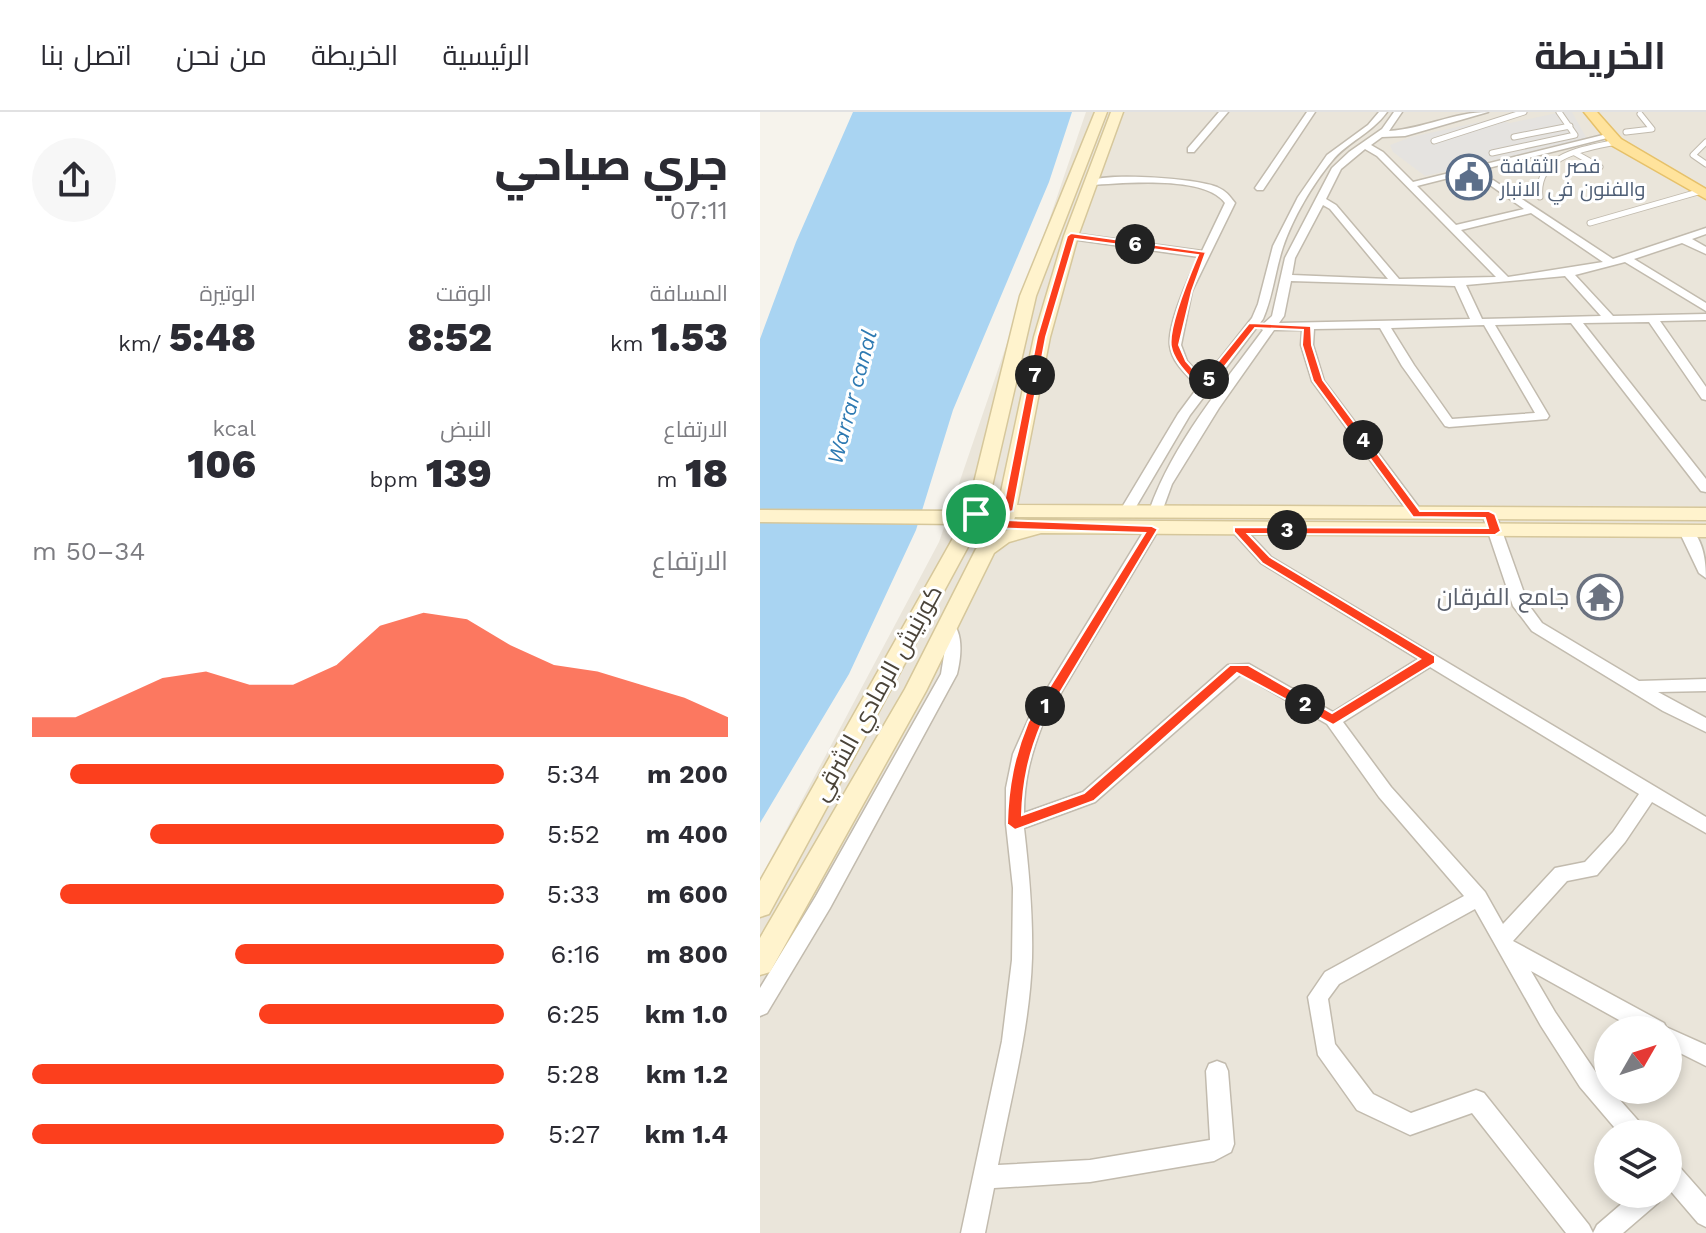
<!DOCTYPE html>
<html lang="ar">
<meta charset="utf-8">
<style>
body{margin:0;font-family:"Work Sans",Cairo,sans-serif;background:#f7f7f7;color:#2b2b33;direction:rtl;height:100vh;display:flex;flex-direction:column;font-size:30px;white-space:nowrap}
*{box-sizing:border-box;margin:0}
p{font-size:26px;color:#7c7c81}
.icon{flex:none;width:44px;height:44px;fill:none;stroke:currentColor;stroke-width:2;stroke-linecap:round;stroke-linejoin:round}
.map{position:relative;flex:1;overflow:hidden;direction:ltr}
.sheet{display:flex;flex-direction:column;background:#fff;width:760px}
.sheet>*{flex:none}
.needle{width:52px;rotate:51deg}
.fabs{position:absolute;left:834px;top:904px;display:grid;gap:16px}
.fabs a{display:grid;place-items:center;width:88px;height:88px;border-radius:50%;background:#fff;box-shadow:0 4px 12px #0003;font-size:40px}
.pin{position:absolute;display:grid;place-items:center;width:68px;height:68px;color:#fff;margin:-34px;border:4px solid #fff;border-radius:50%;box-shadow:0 2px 8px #0007}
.km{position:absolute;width:40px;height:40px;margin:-20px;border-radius:50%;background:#222;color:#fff;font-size:22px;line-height:40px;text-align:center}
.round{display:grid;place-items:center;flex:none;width:84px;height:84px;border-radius:42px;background:#f7f7f7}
.head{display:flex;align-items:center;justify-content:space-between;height:136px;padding:0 32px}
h1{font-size:44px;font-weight:800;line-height:60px}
.figures{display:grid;grid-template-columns:repeat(3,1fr);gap:12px;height:136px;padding:8px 32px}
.figures div{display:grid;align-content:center}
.figures b{font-size:40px;font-weight:800}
.figures small{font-size:22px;font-weight:400}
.figures p{font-size:22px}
.chart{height:224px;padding:16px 32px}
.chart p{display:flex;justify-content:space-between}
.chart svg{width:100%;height:144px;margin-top:8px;fill:#fc3f1d;opacity:.7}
ul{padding:0 32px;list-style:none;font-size:26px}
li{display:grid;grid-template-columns:128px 96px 1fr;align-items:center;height:60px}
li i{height:20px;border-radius:10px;background:#fc3f1d}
header{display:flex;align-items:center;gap:48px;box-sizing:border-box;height:112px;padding:0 40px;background:#fff;border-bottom:2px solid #e1e1e2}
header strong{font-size:38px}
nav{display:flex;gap:44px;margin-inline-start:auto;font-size:28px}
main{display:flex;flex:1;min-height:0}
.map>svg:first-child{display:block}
</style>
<header>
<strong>الخريطة</strong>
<nav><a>الرئيسية</a><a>الخريطة</a><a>من نحن</a><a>اتصل بنا</a></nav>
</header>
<main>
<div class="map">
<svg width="946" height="1121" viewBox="0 0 946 1121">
<rect width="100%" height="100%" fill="#f6f3ec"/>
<path fill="#eae5da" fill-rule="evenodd" d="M326,0H946V1121H0V767L179,430ZM848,918H908V978H848ZM848,1022H908V1082H848Z"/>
<path fill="#e5e3e0" d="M802,0H812L827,27L665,64L633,40L630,33L651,25L734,7L750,11Z"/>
<path fill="#a9d4f2" d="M93,0H312L289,70L193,298L156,418L89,562L0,711V227L36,130Z"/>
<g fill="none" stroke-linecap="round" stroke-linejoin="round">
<g stroke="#c2bbae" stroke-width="7">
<path id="service" d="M866,20L892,17L880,2
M754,25L810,14
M674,29L764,0
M946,30L933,43L946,52
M732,41L815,23L799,0
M815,41L840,55
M780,85C775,43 824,37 856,30
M830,111L938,80"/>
</g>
<g stroke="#c2bbae" stroke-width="3">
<path id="minor" d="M459,0H468L434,40H428V36Z
M547,0H555L503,78H497L495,76Z
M619,0H627C611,22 587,30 572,49C552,73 533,106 523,135C515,159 513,184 503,207L430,303L370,405H360L358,402L418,302L438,275C428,264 412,251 410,234C407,213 429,164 439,145L311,127L306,124L311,121L442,139L465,91C446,63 362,71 331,73L326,70C345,60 435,66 457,75C466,79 469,83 475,91L432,179L421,233L427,249L444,267L492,206L498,192L513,134L538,85L567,43L608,13Z
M634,0H642L629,19C663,17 694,0 728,0L645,24L622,25L611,33L623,40L653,70L851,21L855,24L657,74L696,113L764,97L730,73L728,71L733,68L853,147L946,116V122L932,127L946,135V142L922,131L874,147L946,191V199L865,150L815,163L853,204L946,202V208L900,209L946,275V288L942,287L889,210L823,211L946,367V380L941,379L811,211L735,213L789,304L787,307L689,315L685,314L642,254L620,216L554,217L553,233L564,269L664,402L662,405H652L552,269L541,233L542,218H514L459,296L412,372L400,405H390L388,402C411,334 461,275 503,218L500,215L512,204L525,146L572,56L589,40L622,17ZM605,37L617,44L736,165L639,167L576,93L566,87L581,57ZM563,93L570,97L628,167L532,163L535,146ZM771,101L843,150L748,165L701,118ZM805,164L841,204L722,207L706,173ZM531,169L695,174L710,207L519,211L524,204ZM724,213L775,301L692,307L654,253L631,216Z
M729,398L736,402L768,492L782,511L879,569L946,567V579L898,580L946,606V620L903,599L772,519L753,494L722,402Z
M392,412L399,417L283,611C271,642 264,668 264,701L323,680L468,553L489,552L573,600L658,547L501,451L471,418L478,413L483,415L511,445L946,705V721L892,690L865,730L837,763L807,769L753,829L904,911L906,915L946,933V954L908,935V918H877L771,859L795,900L848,978H851L883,1014L886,1022H860L820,975L781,914L715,797L579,872L568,887L575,932L613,982L651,1001L716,978L724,981L829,1113L833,1121H806L712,1001L650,1023L597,998L558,943L548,885L565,860L704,784L619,685L567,612L481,562L335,690L264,716C269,759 273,802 272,846C270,915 251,985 238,1053L330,1048L450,1028L446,959L449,952L457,949L465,952L468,959L474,1032L471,1040L454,1049L330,1070L234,1076L225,1121H201L242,929L252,848L253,776L246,712V676L253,642L269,606L385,417ZM670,555L879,682L853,720L825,750L795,756L743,812L725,780L631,675L583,610Z
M926,414C943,423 946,449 946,466L939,461L919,419Z
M187,508C205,515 201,546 197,562L70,796L7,901L0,904V876L56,784L181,562L185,537L179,513Z
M908,1048L916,1051L946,1085V1115L938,1111L908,1076Z
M873,1082H902L899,1090L863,1121H833L837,1113Z"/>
</g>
<g stroke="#d6c79b" stroke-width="3">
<path id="secondary" d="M335,0H347L276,184L227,396L238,394L274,225L304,124L351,0H363L318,124L290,225L257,393L946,396V408L255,405L254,408L946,413V425L281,421L249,430L234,441L166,579L10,860L0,863V826L145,577L216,437L236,421L248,418L237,416L235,407L222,409L9,802L0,805V769L201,412L0,410V398L207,399L260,184Z"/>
</g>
<g stroke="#e6c16a" stroke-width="3">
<path id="primary" d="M824,0H837L861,27L946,77V87L851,33Z"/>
</g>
<use href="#service" stroke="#fff" stroke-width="5"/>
<use href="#minor" fill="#fff" fill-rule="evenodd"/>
<use href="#secondary" fill="#fff3cd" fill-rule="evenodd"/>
<use href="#primary" fill="#ffe39c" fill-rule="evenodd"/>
</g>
<path fill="#fc3f1d" stroke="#fff" stroke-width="2" fill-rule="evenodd" d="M311,121L446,140L432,179L419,233L426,249L443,268L489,211L551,214L552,233L563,268L660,399H729L735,402L741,419L735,423L488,422L510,445L675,544V551L573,613L477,561L334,689L255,718L247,712C248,674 254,644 268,610L385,421L227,416L207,410L212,399L243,396L277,225L307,124ZM315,127L438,143C430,162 407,216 411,235C414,251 430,264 440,277H447L495,216L543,218L542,233L553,269L653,405L725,406L728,416L474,415V420L502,451L660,547L572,601L488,553H470L324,681L262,703C263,669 269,642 282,611L398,417L392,414L220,407L253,399L286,225Z"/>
<defs>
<g id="civic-ring" transform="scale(2.3)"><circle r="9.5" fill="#fff" stroke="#5c6f8a" stroke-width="1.5"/><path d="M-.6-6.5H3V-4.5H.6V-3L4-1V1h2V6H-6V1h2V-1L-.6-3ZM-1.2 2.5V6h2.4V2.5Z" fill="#5c6f8a"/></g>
<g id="temple-ring" transform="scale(2.3)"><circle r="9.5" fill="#fff" stroke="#6b7280" stroke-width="1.5"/><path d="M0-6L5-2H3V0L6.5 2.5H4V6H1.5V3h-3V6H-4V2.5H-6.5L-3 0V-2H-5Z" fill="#6b7280"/></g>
</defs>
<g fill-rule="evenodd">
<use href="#civic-ring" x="709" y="65"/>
<use href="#temple-ring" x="840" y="485"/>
</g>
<g text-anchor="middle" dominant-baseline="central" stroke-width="6" stroke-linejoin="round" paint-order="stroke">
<g font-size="20" fill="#4e5e75" stroke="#fff" text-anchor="start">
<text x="740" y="54">فصر الثقافة<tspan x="740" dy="23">والفنون في الانبار</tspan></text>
</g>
<g font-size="22" font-style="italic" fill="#2e7ab2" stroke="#fff">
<text transform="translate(92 285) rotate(-75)">Warrar canal</text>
</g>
<g font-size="24" fill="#5b616d" stroke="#fff" text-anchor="end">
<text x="809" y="485">جامع الفرقان</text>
</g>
<g font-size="24" fill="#4b4439" stroke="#fff">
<text transform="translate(117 581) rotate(-61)">كورنيش الرمادي الشرقي</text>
</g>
</g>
</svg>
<div class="fabs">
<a><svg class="needle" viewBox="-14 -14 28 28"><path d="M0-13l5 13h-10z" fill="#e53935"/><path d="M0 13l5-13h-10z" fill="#7c7c81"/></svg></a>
<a><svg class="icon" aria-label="layers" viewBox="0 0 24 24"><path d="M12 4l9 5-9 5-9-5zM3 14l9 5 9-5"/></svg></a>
</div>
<div class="pin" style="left:216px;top:402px;background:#1e9e55"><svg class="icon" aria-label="arrive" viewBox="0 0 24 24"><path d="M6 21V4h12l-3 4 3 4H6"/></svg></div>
<b class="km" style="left:285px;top:594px">1</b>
<b class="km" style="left:545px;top:592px">2</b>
<b class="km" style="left:527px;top:418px">3</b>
<b class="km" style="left:603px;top:328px">4</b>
<b class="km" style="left:449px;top:267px">5</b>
<b class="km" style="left:375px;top:132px">6</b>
<b class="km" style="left:275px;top:263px">7</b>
</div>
<section class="sheet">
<div class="head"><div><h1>جري صباحي</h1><p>07:11</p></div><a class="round"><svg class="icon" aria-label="share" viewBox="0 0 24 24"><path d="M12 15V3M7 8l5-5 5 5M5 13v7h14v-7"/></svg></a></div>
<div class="figures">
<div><p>المسافة</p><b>1.53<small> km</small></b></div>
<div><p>الوقت</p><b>8:52</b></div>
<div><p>الوتيرة</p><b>5:48<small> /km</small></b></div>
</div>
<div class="figures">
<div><p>الارتفاع</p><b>18<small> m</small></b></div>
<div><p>النبض</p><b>139<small> bpm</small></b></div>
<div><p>kcal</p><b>106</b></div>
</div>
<div class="chart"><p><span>الارتفاع</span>34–50 m</p>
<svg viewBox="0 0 160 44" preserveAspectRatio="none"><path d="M0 44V38L10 38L20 32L30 26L40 24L50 28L60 28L70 22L80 10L90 6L100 8L110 16L120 22L130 24L140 28L150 32L160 38V44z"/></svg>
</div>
<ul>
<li><b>200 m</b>5:34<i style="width:92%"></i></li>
<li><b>400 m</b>5:52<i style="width:75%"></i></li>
<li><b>600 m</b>5:33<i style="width:94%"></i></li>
<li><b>800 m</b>6:16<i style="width:57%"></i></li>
<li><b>1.0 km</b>6:25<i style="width:52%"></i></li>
<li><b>1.2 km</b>5:28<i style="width:100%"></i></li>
<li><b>1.4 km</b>5:27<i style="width:100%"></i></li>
</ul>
</section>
</main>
